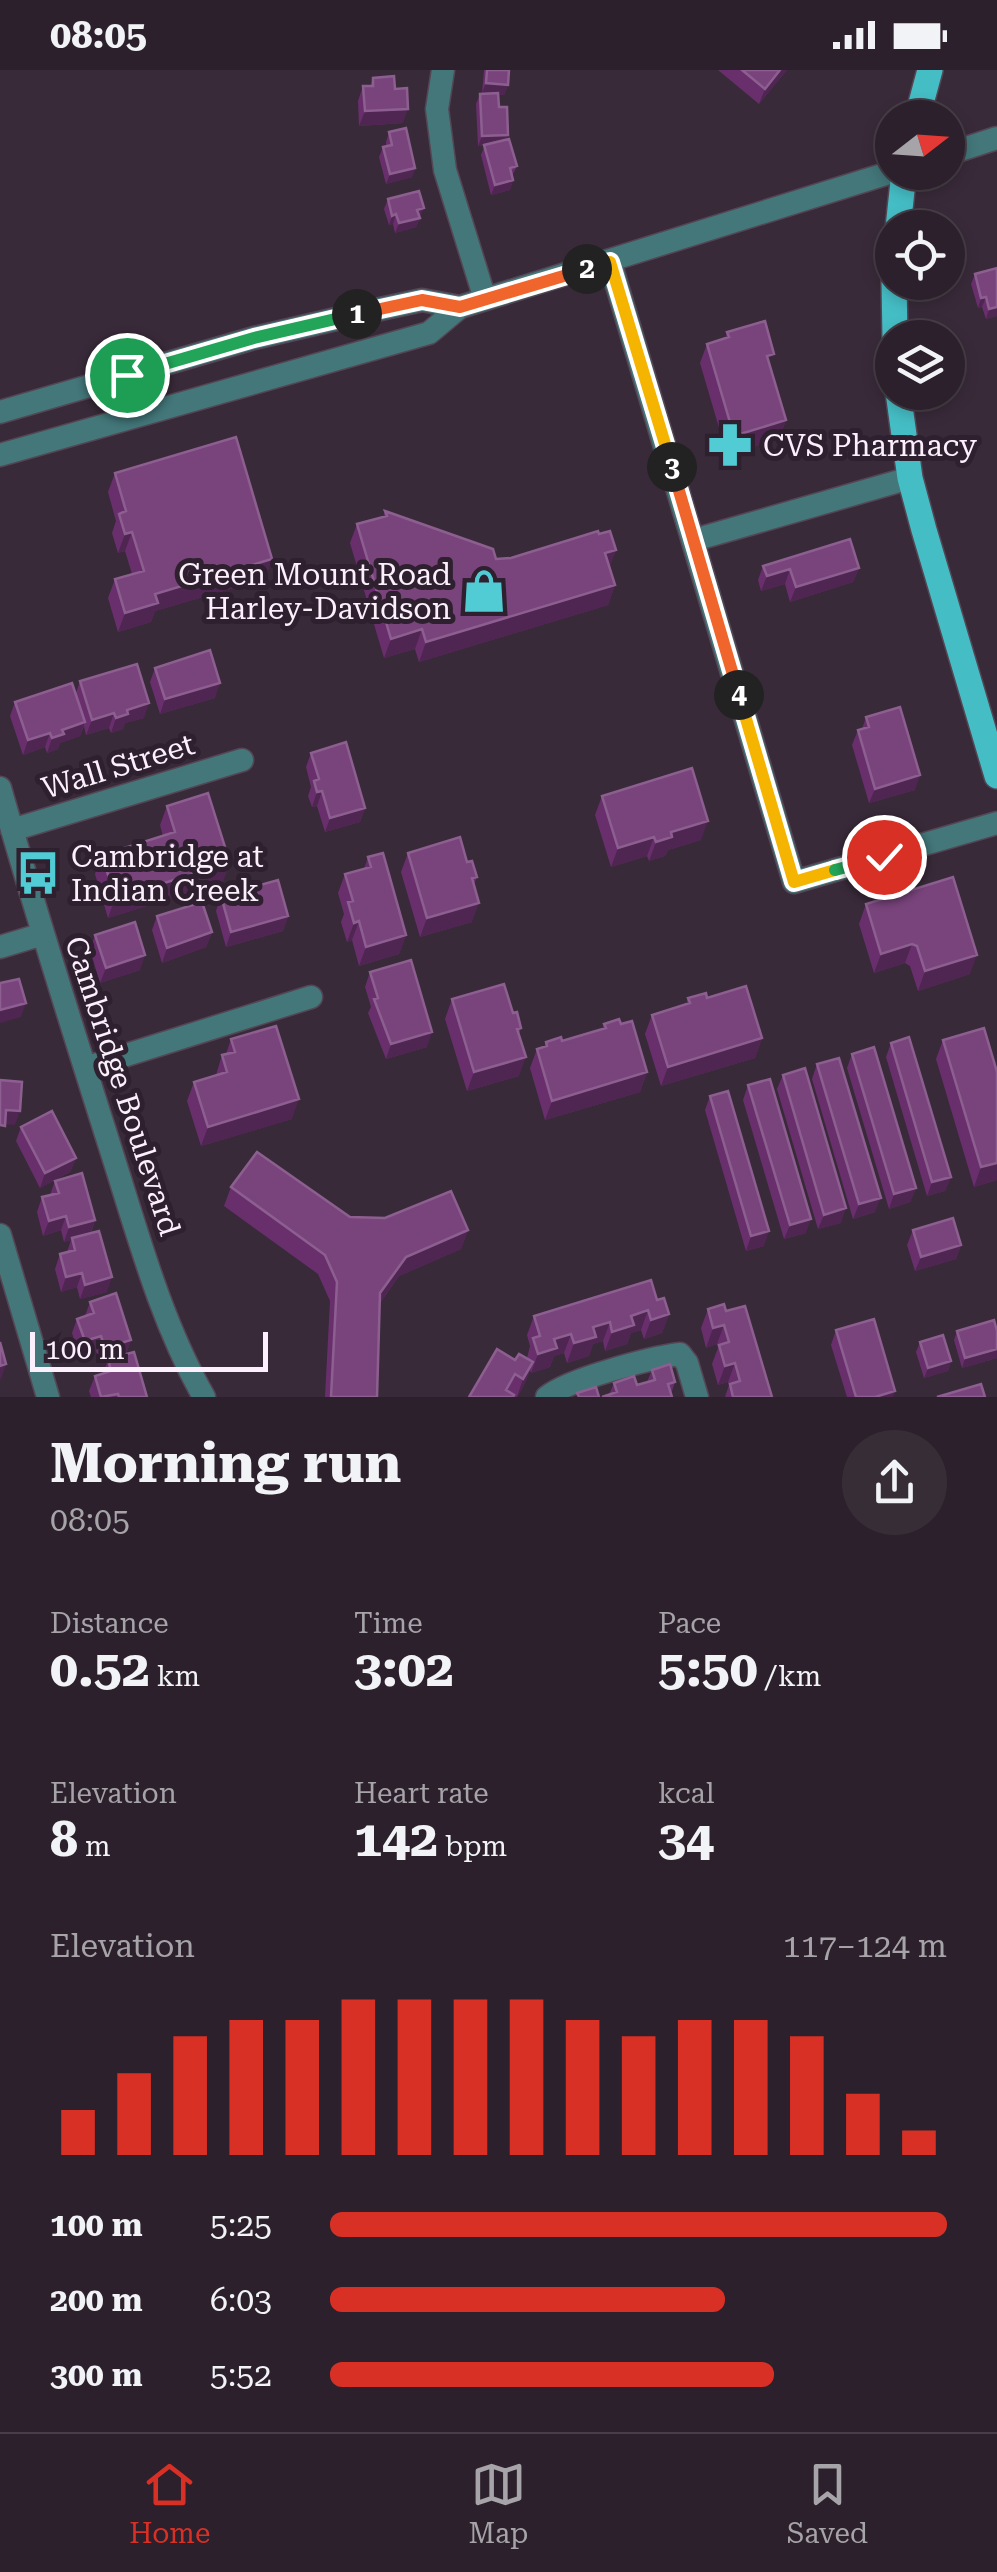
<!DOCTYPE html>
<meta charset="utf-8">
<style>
body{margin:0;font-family:"Roboto Serif",serif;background:#372d37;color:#f1f3f6;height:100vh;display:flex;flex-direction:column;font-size:38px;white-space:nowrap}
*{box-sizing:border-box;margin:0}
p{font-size:32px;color:#a6a3a9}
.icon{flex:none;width:55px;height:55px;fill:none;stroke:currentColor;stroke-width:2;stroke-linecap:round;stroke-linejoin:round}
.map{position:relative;height:1327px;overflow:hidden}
.sheet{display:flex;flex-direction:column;background:#2b202b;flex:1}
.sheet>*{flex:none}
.needle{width:65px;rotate:73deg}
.controls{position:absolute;left:875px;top:30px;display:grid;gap:20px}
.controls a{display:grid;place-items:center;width:90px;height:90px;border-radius:50%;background:#2b202b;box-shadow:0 5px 15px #0003,0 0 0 2px #473e47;font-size:50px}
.scale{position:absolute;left:30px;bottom:25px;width:238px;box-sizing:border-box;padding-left:10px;border:5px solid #fbf0fb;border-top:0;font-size:28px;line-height:35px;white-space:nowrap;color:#fbf0fb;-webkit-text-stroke:8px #2e202f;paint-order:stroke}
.pin{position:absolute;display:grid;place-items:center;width:85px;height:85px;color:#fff;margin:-42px;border:5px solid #fff;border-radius:50%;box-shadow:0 2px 10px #0007}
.km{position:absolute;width:50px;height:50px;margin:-25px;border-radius:50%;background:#222;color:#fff;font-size:28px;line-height:50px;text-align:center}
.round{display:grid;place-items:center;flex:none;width:105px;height:105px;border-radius:52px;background:#372d37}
.summary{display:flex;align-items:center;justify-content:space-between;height:170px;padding:0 50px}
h1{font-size:55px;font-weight:700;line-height:75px}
.figures{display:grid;grid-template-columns:repeat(3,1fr);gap:15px;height:170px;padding:10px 50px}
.figures div{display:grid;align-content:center}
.figures b{font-size:50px;font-weight:700}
.figures small{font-size:28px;font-weight:400}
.figures p{font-size:28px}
.chart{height:280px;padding:20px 50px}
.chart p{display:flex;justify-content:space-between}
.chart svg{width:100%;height:180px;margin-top:10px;stroke:#d93025;stroke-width:6}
ul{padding:0 50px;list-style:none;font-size:32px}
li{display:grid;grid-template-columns:160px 120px 1fr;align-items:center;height:75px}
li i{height:25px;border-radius:12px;background:#d93025}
.status{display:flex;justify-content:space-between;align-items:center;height:70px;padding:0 50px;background:#2b202b;direction:ltr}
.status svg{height:28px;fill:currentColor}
.tabs{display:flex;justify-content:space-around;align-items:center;height:140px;border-top:2px solid #473e47;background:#2b202b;font-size:28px;color:#a6a3a9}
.tabs a{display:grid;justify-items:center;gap:5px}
.tabs .selected{color:#d93025}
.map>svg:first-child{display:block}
</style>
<div class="status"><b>08:05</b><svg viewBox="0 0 49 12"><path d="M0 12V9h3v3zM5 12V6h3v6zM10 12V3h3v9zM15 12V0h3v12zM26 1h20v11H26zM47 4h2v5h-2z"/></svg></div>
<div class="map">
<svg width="997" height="1327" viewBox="0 0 997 1327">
<rect width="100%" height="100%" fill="#392a39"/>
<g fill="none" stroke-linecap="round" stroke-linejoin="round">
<g stroke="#544654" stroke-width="25">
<path id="minor" d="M443,0L437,39L445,100L485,229
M948,84L997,68
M610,192L794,812L997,753
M0,342L254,268L362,243L422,230L460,237
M0,385L429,263L460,237L892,102
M694,470L910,408
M0,718C34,838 72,957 110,1077C137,1161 160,1250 204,1327
M12,760L242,690
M0,877L43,864
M85,998L311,927
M0,1165L48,1327
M547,1327C569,1309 650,1288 680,1284L687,1293L697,1327"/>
</g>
<g stroke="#544654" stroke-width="28">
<path id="major" d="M917,48L930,0
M898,158L904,102
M894,212L895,268
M898,322L910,408L924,460L997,706"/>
</g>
<use href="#minor" stroke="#43777a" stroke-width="22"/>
<use href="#major" stroke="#45bdc5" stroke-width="25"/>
</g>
<path fill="#692f6d" d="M484,0H509L508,15L504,25L498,24L499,37L506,69L517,96L512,106L513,110L510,120L491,125L481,85L485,75L478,76L476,34L480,24L490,23H482Z
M718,0H787L759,34Z
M373,8L395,19L403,53L359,56L358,31L363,16H370Z
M389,62L415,98L412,107L386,114L379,87L383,77L386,76V72Z
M388,129L420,148L416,157L395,163L393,154L389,155L384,139Z
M975,204L997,246L986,249L982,237L978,238L971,214Z
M727,262L770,297L786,350L779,369L727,385L700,293L707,274L725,268Z
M115,403L272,489L265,509L155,541L151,552L118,562L108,528L115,509L132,504L125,481L118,483L112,463L116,451L108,422Z
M385,441L496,489L511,488L599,464L616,480L609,497L615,515L608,535L419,592L415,579L384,588L350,473L357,454L383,447Z
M763,496L859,498L853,512L790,532L785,514L761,521L758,510Z
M155,598L215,628L160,644L150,612Z
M80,611L144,648L125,653L123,659L111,663L109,658L86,665L84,656L80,666L60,673L58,679L47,683L45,677L23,685L10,646L15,632L76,623Z
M866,647L915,720L869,733L852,675L858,660L862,659Z
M311,683L365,738L360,752L325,762L317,736L312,737L308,726L311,717L306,697Z
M602,726L701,770L668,780L665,786L649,791L647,786L611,797L595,745Z
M167,736L223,812L108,848L95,804L102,785L163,766L160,755Z
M408,783L467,792L477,807L474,814L472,852L420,867L401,802Z
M368,787L406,865L399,884L359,896L352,870L347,872L341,852L344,844L338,823L345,804L364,799Z
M221,826L288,846L283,861L226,877L216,841Z
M866,834L970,904L918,921L910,896L905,893L874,903L859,854Z
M157,846L212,862L206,877L162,893L152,860Z
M95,865L140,900L100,913L90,880Z
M370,902L427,977L386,989L368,943L371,937L365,917Z
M688,928H707L762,968L755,988L661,1016L645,964L652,945L686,934Z
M452,929L513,943L521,958L519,964V1006L467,1021L445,949Z
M604,954H621L647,1002L640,1022L545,1050L530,998L537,979L544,977L546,972L562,971L602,959Z
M231,969L292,1049L201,1076L187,1031L194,1012L216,1005L222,985L226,984Z
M943,970L997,1002V1110L974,1117L936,989Z
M891,973L951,1107L945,1121L927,1126L886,987Z
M852,984L916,1118L910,1132L889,1139L847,998Z
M817,994L875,1142L853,1149L812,1009Z
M783,1005L841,1153L818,1159L777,1019Z
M748,1015L806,1163L784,1169L743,1030Z
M710,1026L764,1176L746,1181L705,1040Z
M21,1057L76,1088L70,1102L40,1118L16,1071Z
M55,1111L95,1150L91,1163L107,1222L80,1229L77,1217L61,1222L55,1199L60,1184L67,1182L71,1170L64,1172L61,1160L43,1166L37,1142L42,1127L50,1125Z
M231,1117L350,1147L468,1160L461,1179L399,1206L380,1233L377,1327H325L330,1231L318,1204L224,1136Z
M913,1160L961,1175L956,1189L915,1201L907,1175Z
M657,1230L669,1244L662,1263L644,1269L641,1260L631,1263L627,1274L605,1281L603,1271L593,1274L589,1286L567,1293L564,1283L554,1286L550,1297L531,1303L530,1300L526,1311L517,1327H469L515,1290L527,1288L530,1276L527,1265L534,1246Z
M90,1232L131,1270L126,1284L147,1327H91L89,1321L95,1306L103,1304L108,1290L100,1293L96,1281L79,1286L72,1263L77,1249L85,1246Z
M708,1239L726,1241L772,1327H725L729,1315L728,1312L718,1315L712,1294L718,1278L717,1274L706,1278L701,1258Z
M836,1260L893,1327H847L831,1275Z
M957,1261H997V1288L962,1298L954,1270Z
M920,1272L951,1291L948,1301L924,1308L916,1282Z
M652,1300L675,1312L671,1324L609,1325L614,1313L637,1315L647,1312Z"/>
<path fill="#4f2552" d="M780,0H787L759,34L765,19Z
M486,13L508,15L504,25L482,23Z
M408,39L403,53L359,56L365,41Z
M508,65L504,74L478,76L482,66Z
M415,98L412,107L386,114L390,104Z
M513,110L510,120L491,125L495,115Z
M424,138L416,157L395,163L399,153L417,140Z
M396,144L393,154L389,155L392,146Z
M986,227L982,237L978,238L981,228Z
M997,237V246L986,249L989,239Z
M786,350L779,369L727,385L734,366Z
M132,462L125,481L118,483L125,464Z
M616,480L609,499L605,483Z
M272,489L265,509L155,541L151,552L118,562L125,543L155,524Z
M859,498L853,512L790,532L796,517Z
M790,499L785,514L761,521L767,506Z
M615,515L608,535L419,592L426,572Z
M422,559L415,579L384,588L391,569Z
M220,613L215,628L160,644L165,629Z
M149,633L144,648L125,653L123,659L111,663L116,648L127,640Z
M114,643L109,658L86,665L92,650Z
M85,652L80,666L60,673L58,679L47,683L52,668L62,660Z
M50,663L45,677L23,685L28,670Z
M920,705L915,720L869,733L875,719Z
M322,721L317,736L312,737L317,722Z
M365,738L360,752L325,762L330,748Z
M708,751L701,770L668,780L665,786L649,791L656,772L671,762Z
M654,767L647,786L611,797L618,778Z
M230,793L223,812L108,848L115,828Z
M479,833L472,852L420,867L427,848Z
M288,846L283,861L226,877L231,862Z
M359,851L352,870L347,872L354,853Z
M212,862L206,877L162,893L167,878Z
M406,865L399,884L359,896L366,877Z
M912,874L905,893L874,903L881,884Z
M145,885L140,900L100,913L106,898Z
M977,885L970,904L918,921L925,901Z
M26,933L21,947L0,953V940Z
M432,962L427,977L386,989L391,974Z
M762,968L755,988L661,1016L668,997Z
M526,987L519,1006L467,1021L474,1002Z
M647,1002L640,1022L545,1050L552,1031Z
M299,1029L292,1049L201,1076L208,1057Z
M6,1040L20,1041L15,1055L1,1054Z
M76,1088L70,1102L40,1118L45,1103Z
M997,1093V1110L974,1117L981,1097Z
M951,1107L945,1121L927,1126L932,1112Z
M916,1118L910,1132L889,1139L894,1124Z
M881,1128L875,1142L853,1149L859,1134Z
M846,1138L841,1153L818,1159L824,1145Z
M66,1146L61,1160L43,1166L49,1151Z
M811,1149L806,1163L784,1169L790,1155Z
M95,1150L90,1164L64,1172L69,1157Z
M468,1160L461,1179L399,1206L373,1242L380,1223L406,1187Z
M769,1161L764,1176L746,1181L751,1166Z
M961,1175L956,1189L915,1201L921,1187Z
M82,1203L77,1217L61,1222L66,1207Z
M112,1207L107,1222L80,1229L85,1215Z
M648,1240L641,1260L631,1263L627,1274L605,1281L612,1262L631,1246Z
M669,1244L662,1263L644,1269L651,1250Z
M610,1252L603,1271L593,1274L589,1286L567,1293L574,1273L593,1257Z
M724,1255L717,1274L706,1278L713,1258Z
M571,1264L564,1283L554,1286L550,1297L531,1303L538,1284L554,1269Z
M101,1266L96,1281L79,1286L85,1271Z
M131,1270L126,1284L100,1293L105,1278Z
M997,1279V1288L962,1298L965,1288Z
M951,1291L948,1301L924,1308L928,1298Z
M533,1292L526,1311L517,1327L523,1309Z
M735,1293L728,1312L718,1315L725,1296Z
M6,1294L1,1309H0V1296Z
M895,1321L893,1327H875Z"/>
<path fill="#79447c" stroke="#8d5f90" stroke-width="2.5" d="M487,0H509L508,15L486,13Z
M742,0H780L765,19Z
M394,6L395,19L407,18L408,39L365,41L363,16H373V8Z
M498,23L499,37H507L508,65L482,66L480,24Z
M406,58L415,98L390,104L383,77L392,75L389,62Z
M509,69L517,96L510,98L513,110L495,115L484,75Z
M419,121L424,138L417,140L420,148L399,153L396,144L392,146L388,129Z
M997,198V237L989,239L986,227L981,228L975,204Z
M765,251L774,284L767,286L786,350L734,366L707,274L729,267L727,262Z
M236,367L272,489L155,524L158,533L125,543L115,509L144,501L132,462L125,464L119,444L126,441L115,403Z
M385,441L493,479L496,489L511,488L598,461L599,464L610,461L616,480L605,483L615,515L426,572L422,559L391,569L357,454L387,446Z
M850,469L859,498L796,517L790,499L767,506L763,496Z
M210,580L220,613L165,629L155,598Z
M137,594L149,633L127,640L128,644L116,648L114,643L92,650L80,611Z
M72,613L85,652L62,660L64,664L52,668L50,663L28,670L15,632Z
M900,637L920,705L875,719L858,660L869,657L866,647Z
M346,672L365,738L330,748L322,721L317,722L314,711L319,709L311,683Z
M692,698L708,751L671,762L672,767L656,772L654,767L618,778L602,726Z
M208,723L230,793L115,828L102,785L175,762L167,736Z
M460,767L467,792L472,791L477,807L472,808L479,833L427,848L408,783Z
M383,783L406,865L366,877L359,851L354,853L348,832L353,831L345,804L371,797L368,787Z
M953,807L977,885L925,901L917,876L912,874L881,884L866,834Z
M278,810L288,846L231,862L221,826Z
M202,832L212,862L167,878L157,846Z
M135,852L145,885L106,898L95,865Z
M411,890L432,962L391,974L374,929L378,928L370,902Z
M19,909L26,933L0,940V913Z
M504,914L513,943L517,942L521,958L517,959L526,987L474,1002L452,929Z
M746,916L762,968L668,997L652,945L690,933L688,928L706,923L707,928Z
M619,949L621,954L632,951L647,1002L552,1031L537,979L547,976L546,972L561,967L562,971L606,958L604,954Z
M276,956L299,1029L208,1057L194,1012L227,1002L222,985L235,982L231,969Z
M984,958L997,1002V1093L981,1097L943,970Z
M909,967L951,1107L932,1112L891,973Z
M874,977L916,1118L894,1124L852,984Z
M839,988L881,1128L859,1134L817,994Z
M805,998L846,1138L824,1145L783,1005Z
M770,1009L811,1149L790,1155L748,1015Z
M0,1010L22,1012L20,1041L6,1040L5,1056L0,1055Z
M728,1021L769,1161L751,1166L710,1026Z
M52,1041L76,1088L45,1103L21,1057Z
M257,1082L350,1147L385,1148L451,1121L468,1160L406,1187L380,1223L377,1327H331L337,1212L325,1185L231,1117Z
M82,1103L95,1150L69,1157L66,1146L49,1151L42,1127L59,1123L55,1111Z
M953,1148L961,1175L921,1187L913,1160Z
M99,1161L112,1207L85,1215L82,1203L66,1207L60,1184L75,1180L72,1168Z
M651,1210L657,1230L664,1228L669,1244L651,1250L648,1240L631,1246L634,1255L612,1262L610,1252L593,1257L596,1267L574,1273L571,1264L554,1269L557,1278L538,1284L533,1268L540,1266L534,1246Z
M116,1223L131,1270L105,1278L101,1266L85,1271L77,1249L94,1243L90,1232Z
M724,1234L726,1241L745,1236L772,1327H733L730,1314L740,1311L735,1293L725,1296L719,1275L729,1272L724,1255L713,1258L708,1239Z
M874,1249L895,1321L875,1327H856L836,1260Z
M994,1250L997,1261V1279L965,1288L957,1261Z
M943,1265L951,1291L928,1298L920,1272Z
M0,1272L6,1294L0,1296Z
M497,1279L515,1290L519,1284L533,1292L523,1309L515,1304L506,1320L514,1325L513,1327H469Z
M134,1282L147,1327H119L118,1324L101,1327L95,1306L111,1301L108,1289Z
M670,1294L675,1312L668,1314L672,1327H602L617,1322L614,1313L634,1306L637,1315L655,1310L652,1300Z
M981,1314L985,1327H937Z
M596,1317L599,1327H579L577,1323Z"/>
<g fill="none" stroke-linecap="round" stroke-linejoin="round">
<g stroke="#fff" stroke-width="20">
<path id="split-1" d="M127,305L254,268L357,244"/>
</g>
<g stroke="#fff" stroke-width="20">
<path id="split-2" d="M357,244L422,230L460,237L587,199"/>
</g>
<g stroke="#fff" stroke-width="20">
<path id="split-3" d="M587,199L610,192L672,397"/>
</g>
<g stroke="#fff" stroke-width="20">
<path id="split-4" d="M672,397L739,625"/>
</g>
<g stroke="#fff" stroke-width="20">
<path id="split-5" d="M739,625L794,812L835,800"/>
</g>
<g stroke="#fff" stroke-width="20">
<path id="split-6" d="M835,800L884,787"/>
</g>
<use href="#split-1" stroke="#22a559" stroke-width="12"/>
<use href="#split-2" stroke="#f0652b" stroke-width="12"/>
<use href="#split-3" stroke="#f5b400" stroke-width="12"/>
<use href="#split-4" stroke="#f0652b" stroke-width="12"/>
<use href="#split-5" stroke="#f5b400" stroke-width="12"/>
<use href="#split-6" stroke="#22a559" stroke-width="12"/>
</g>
<defs>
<g id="pharmacy-bare" transform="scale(3.45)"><path d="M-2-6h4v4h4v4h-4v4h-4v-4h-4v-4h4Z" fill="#51ccd4" stroke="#2e202f" stroke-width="2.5" paint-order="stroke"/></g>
<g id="shop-bare" transform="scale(3.45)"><path d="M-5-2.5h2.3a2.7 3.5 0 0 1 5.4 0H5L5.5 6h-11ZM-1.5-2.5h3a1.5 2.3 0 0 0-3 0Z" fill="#51ccd4" stroke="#2e202f" stroke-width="2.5" paint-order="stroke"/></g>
<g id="bus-bare" transform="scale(3.45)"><path d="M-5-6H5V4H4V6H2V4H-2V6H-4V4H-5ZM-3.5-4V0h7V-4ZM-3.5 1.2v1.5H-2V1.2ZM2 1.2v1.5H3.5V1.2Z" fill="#51ccd4" stroke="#2e202f" stroke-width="2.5" paint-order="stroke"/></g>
</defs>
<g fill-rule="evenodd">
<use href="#pharmacy-bare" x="730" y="375"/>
<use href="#shop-bare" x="484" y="521"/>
<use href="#bus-bare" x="38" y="803"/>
</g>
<g text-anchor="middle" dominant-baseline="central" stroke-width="10" stroke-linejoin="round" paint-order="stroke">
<g font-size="30" fill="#fbf0fb" stroke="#2e202f" text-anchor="start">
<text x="763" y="375">CVS Pharmacy</text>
<text x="451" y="504" text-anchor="end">Green Mount Road<tspan x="451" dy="34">Harley-Davidson</tspan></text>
<text x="71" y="786">Cambridge at<tspan x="71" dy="34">Indian Creek</tspan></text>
</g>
<g font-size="30" fill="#fbf0fb" stroke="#2e202f">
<text transform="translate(118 696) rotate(-17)">Wall Street</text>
<text transform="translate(123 1016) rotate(72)">Cambridge Boulevard</text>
</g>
</g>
</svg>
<div class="controls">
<a><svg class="needle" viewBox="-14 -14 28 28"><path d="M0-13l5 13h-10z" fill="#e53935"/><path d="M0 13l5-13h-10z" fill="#a6a3a9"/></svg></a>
<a><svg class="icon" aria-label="locate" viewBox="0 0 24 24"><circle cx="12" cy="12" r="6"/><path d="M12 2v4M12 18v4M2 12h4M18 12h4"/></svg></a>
<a><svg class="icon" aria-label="layers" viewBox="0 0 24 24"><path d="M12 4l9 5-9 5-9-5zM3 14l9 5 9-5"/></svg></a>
</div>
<div class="scale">100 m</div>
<div class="pin" style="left:127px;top:305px;background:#1e9e55"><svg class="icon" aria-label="arrive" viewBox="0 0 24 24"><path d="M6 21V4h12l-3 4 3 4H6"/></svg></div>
<div class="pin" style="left:884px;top:787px;background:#d93025"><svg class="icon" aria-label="check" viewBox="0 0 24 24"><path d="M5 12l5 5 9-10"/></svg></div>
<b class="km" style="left:357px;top:244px">1</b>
<b class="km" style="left:587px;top:199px">2</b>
<b class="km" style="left:672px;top:397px">3</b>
<b class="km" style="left:739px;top:625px">4</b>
</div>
<section class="sheet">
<div class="summary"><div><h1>Morning run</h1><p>08:05</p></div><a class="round"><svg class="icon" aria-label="share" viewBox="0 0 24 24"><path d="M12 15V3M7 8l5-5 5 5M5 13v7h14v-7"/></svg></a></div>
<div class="figures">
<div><p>Distance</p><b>0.52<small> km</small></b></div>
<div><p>Time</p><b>3:02</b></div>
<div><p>Pace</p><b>5:50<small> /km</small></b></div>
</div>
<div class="figures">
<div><p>Elevation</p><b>8<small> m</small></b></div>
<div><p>Heart rate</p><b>142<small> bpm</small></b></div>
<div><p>kcal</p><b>34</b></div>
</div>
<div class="chart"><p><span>Elevation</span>117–124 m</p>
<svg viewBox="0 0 160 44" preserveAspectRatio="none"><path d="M5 44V33M15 44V24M25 44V15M35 44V11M45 44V11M55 44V6M65 44V6M75 44V6M85 44V6M95 44V11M105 44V15M115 44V11M125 44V11M135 44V15M145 44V29M155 44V38"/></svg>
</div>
<ul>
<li><b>100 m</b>5:25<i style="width:100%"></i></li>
<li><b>200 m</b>6:03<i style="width:64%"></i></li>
<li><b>300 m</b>5:52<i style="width:72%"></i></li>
</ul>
</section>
<nav class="tabs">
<a class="selected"><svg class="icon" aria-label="home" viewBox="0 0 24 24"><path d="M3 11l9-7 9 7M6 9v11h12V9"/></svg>Home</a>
<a><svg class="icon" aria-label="map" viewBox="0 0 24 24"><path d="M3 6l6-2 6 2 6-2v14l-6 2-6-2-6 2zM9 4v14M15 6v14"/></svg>Map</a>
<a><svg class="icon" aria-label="saved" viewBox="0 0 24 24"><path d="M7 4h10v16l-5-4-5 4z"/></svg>Saved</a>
</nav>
